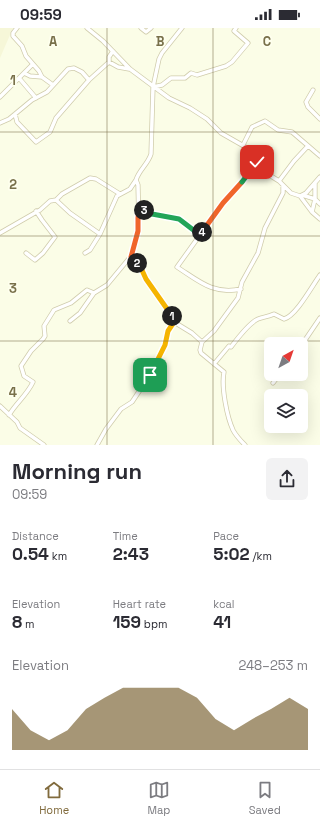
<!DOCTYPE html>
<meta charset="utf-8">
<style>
body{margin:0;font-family:"Space Grotesk",sans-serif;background:#f2f2f3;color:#2b2b33;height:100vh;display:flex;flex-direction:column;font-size:15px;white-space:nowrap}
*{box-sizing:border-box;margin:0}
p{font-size:13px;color:#7c7c81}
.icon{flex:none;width:22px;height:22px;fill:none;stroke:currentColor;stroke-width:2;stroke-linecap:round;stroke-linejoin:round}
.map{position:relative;height:417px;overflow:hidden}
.panel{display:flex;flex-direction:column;background:#fff;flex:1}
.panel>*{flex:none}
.needle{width:26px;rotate:40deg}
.controls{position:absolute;left:264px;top:309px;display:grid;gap:8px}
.controls a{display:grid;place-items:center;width:44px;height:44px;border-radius:6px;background:#fff;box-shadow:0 4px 16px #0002;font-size:20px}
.pin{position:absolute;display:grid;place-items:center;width:34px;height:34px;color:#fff;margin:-17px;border-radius:8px;box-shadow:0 2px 6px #0006}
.km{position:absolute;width:20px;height:20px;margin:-10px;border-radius:50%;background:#222;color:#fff;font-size:11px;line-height:20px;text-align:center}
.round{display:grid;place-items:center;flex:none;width:42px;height:42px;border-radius:6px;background:#f2f2f3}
.overview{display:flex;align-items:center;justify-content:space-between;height:68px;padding:0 12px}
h1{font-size:22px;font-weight:700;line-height:30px}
.figures{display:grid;grid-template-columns:repeat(3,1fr);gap:6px;height:68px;padding:4px 12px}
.figures div{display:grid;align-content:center}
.figures b{font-size:17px;font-weight:700}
.figures small{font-size:11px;font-weight:400}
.figures p{font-size:11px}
.chart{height:112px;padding:8px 12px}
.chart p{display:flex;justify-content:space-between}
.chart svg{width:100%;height:72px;margin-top:4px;fill:#816b3d;opacity:.7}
.status{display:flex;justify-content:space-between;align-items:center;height:28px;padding:0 20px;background:#fff;direction:ltr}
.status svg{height:11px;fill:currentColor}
.tabs{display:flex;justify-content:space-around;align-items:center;height:56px;border-top:1px solid #e1e1e2;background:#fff;font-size:11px;color:#7c7c81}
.tabs a{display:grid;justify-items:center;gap:2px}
.tabs .selected{color:#816b3d}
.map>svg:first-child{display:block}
</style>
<div class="status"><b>09:59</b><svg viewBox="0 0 49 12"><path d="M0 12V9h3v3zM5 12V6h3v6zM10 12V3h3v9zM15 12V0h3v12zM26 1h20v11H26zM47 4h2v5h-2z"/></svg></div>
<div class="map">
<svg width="320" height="417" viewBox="0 0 320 417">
<rect width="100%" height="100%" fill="#fbfde7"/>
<path fill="#f6f7d8" d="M0,0H13L0,30Z"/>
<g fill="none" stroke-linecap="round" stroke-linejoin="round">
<g stroke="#d0ccac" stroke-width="5">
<path id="minor" d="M17,0L13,5V8L22,18L26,28L39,43L42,49
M87,0L103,13L130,41L169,70L190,80L207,91L221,105L249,121L257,134L266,145L279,153L291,165L300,168L312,184L320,191
M141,0L146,4L151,0
M109,34V29L113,23
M24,45L33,36
M19,50L36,70
M153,59L162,57L171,50H185L191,45L197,47L226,38L232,34L248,15L234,3L236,0
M313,62L306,74L308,79L320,91
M0,69L24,45L30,48L42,49L53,57
M15,86L17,94L36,114L50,104L56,90L89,52
M0,95L9,91L32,72L47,64L68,41L74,40L82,44L89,52L109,34L118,39L129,41
M243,117L252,99L265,93L278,102L292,104L320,128
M279,153L294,133L308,118
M302,167L315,171L320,176
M300,168L306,165L320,149
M56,172L62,166L90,150L96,151L120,166
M139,179L152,186L179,191L196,204L201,206
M312,184L315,171V155
M0,205L40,182L50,173L56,172L70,185L100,206L117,168L130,161L136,152
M26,225L35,232L43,225L55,209L42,192L36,183
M85,225L90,222L100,206
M241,261C213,267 199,253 177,239L223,175L248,146L257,134
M70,293L80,285L94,265L107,257L131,228
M174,294L192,305L202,314L200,322L201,325L224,344C221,359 227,389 233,402C236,408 241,413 245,417
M202,314L214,303L238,270L242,254L258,225L265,200L283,165V157
M301,318L320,290
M214,336L229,318L231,319C237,311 249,295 258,291C263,289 268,289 274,286L284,291C296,288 312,258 320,247
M273,355L280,346
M0,378L17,394L20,400L44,417
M9,387C16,375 27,367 33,354L24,348L21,338L31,323L43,311L45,308L44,298L54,282L71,275L87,262L94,265
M97,417L106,401L121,381L132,374L150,347L165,317L168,303L174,294L172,287L146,251L141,240L131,229L139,203L138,157L136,152C139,142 148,136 151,126L153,59L159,31L162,25L182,0"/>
</g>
<use href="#minor" stroke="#fff" stroke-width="3.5"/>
</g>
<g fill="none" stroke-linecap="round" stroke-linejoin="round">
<g stroke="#fff" stroke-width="8">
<path id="split-1" d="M150,347L165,317L168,303L174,294L172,288"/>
</g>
<g stroke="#fff" stroke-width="8">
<path id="split-2" d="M137,235L141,240L146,251L172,288"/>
</g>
<g stroke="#fff" stroke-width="8">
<path id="split-3" d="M137,235L131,229L138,203V190L139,179L144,182"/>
</g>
<g stroke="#fff" stroke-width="8">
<path id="split-4" d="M144,182L152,186L179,191L196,204L201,206L202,204"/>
</g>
<g stroke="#fff" stroke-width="8">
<path id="split-5" d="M202,204L223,175L242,154"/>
</g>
<g stroke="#fff" stroke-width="8">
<path id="split-6" d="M242,154L257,134"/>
</g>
<use href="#split-1" stroke="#f5b400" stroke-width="5"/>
<use href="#split-2" stroke="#f5b400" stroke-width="5"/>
<use href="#split-3" stroke="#f0652b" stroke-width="5"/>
<use href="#split-4" stroke="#22a559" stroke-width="5"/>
<use href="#split-5" stroke="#f0652b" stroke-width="5"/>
<use href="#split-6" stroke="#22a559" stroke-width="5"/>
</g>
<path fill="none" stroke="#78704a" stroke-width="1" stroke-opacity="0.55" d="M107,0V417M213,0V417M0,104H320M0,208H320M0,313H320"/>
<g font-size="13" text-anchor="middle" font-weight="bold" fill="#78704a" stroke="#feffee" stroke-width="3.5" stroke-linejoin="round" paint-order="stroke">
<text x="53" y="18">A</text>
<text x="160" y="18">B</text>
<text x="267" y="18">C</text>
<text x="13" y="57">1</text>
<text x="13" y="161">2</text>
<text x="13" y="265">3</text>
<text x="13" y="369">4</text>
</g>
</svg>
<div class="controls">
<a><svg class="needle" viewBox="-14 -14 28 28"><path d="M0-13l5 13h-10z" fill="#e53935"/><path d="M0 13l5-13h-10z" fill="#7c7c81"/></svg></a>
<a><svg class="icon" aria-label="layers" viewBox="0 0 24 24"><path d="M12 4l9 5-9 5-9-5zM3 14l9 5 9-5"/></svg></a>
</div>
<div class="pin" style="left:150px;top:347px;background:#1e9e55"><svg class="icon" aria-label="arrive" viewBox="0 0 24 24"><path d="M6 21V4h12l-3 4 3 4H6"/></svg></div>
<div class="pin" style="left:257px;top:134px;background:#d93025"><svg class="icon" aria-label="check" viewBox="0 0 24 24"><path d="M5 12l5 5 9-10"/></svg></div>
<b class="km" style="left:172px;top:288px">1</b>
<b class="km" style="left:137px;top:235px">2</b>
<b class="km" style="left:144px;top:182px">3</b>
<b class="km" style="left:202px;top:204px">4</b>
</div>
<section class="panel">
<div class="overview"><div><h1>Morning run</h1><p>09:59</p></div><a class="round"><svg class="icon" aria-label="share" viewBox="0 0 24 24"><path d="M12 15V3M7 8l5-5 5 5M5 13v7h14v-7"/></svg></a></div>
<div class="figures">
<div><p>Distance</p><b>0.54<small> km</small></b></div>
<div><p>Time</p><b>2:43</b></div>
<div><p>Pace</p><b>5:02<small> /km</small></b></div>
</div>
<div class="figures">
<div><p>Elevation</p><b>8<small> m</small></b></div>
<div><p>Heart rate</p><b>159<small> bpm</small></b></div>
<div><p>kcal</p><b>41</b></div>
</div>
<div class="chart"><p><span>Elevation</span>248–253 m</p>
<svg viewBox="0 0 160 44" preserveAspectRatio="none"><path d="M0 44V19L10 32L20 38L30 32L40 19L50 12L60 6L70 6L80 6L90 6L100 12L110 25L120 32L130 25L140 19L150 12L160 19V44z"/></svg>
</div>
</section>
<nav class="tabs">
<a class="selected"><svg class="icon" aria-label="home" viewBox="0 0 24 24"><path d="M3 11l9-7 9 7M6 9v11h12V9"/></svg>Home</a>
<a><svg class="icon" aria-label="map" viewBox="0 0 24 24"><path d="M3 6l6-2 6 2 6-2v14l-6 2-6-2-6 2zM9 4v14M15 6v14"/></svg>Map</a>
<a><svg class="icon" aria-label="saved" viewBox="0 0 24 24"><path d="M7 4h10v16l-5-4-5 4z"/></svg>Saved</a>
</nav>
